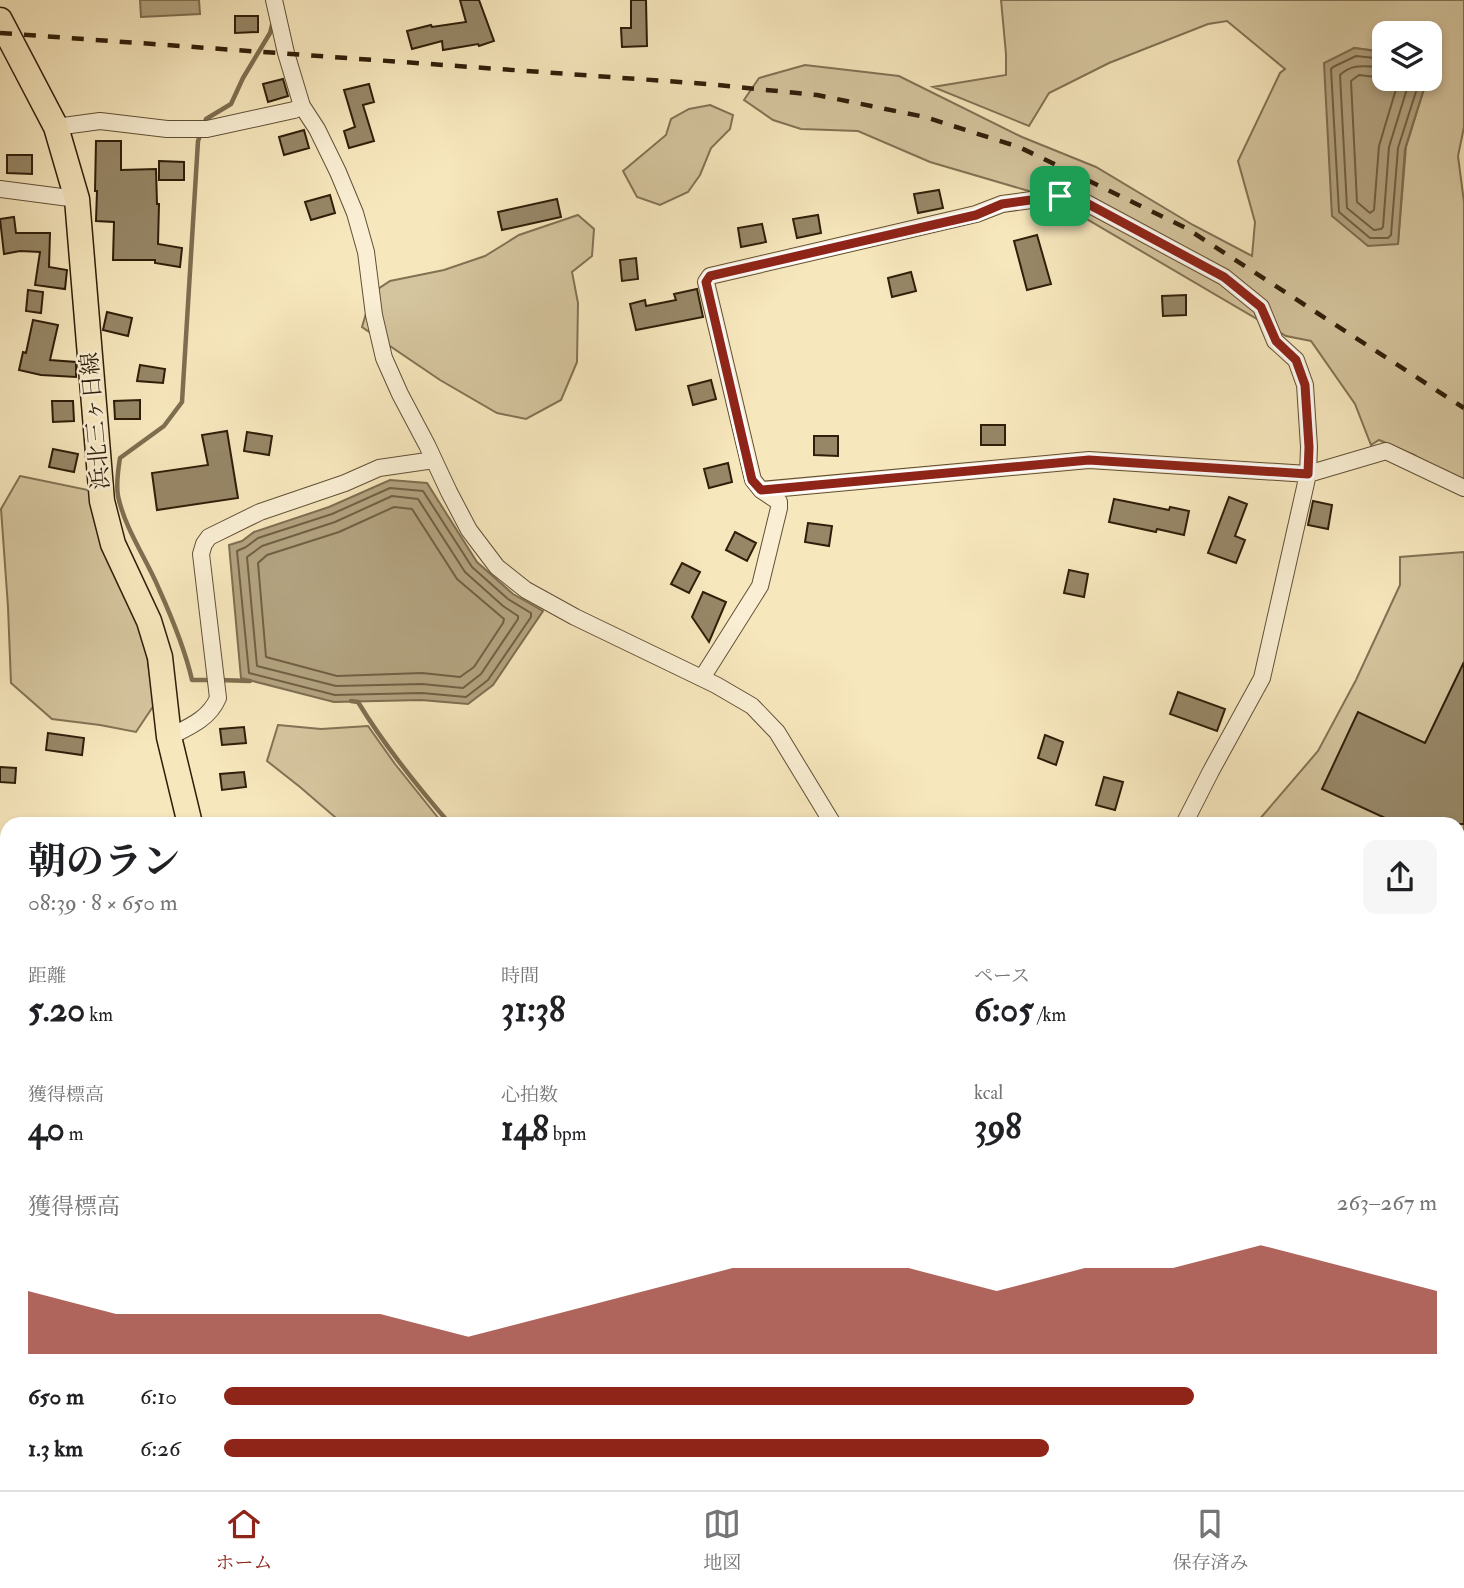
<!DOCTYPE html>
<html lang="ja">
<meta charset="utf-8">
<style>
body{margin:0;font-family:"IM FELL Double Pica","Noto Serif JP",serif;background:#f6f6f6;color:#202124;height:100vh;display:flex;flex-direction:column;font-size:26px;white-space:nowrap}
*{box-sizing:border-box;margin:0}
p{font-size:23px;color:#757577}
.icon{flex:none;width:38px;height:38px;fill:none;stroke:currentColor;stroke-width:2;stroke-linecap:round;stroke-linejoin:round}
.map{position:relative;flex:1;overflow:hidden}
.drawer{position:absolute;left:0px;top:817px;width:1465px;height:674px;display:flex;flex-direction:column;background:#fff;border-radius:21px 21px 0 0;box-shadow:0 4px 10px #0003}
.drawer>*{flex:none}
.controls{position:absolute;left:1372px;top:21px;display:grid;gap:14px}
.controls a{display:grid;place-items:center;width:70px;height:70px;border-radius:14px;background:#fff;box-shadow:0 4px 10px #0003;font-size:35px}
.pin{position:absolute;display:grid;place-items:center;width:60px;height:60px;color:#fff;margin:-30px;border-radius:14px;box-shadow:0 4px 10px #0006}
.round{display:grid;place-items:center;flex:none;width:74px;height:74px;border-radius:14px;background:#f6f6f6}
.head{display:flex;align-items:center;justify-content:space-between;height:119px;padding:0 28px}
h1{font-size:38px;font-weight:700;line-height:52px}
.metrics{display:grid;grid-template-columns:repeat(3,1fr);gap:10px;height:119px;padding:7px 28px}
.metrics div{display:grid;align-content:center}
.metrics b{font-size:35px;font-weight:700}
.metrics small{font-size:19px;font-weight:400}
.metrics p{font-size:19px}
.chart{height:196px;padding:14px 28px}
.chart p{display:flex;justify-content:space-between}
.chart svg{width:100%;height:126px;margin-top:7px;fill:#8f2418;opacity:.7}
ul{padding:0 28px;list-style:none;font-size:23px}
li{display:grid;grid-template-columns:112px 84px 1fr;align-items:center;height:52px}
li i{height:18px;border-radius:9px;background:#8f2418}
.dock{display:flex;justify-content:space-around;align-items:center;height:98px;border-top:2px solid #e0e0e0;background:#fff;font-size:19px;color:#757577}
.dock a{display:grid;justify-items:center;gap:4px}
.dock .on{color:#8f2418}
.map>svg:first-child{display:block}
</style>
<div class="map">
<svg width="1464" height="1490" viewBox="0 0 1464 1490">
<rect width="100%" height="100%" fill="#f7e7bd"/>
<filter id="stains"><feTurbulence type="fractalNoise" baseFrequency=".00286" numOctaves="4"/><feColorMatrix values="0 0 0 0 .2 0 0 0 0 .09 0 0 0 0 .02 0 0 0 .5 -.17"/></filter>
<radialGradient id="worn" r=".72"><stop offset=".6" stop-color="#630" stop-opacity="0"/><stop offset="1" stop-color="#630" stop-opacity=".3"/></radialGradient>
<path fill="#d5c59e" stroke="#827254" stroke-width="2" fill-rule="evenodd" d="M1001,0H1464V127L1458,156L1464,202V485L1414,455L1379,440L1371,445L1355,404L1311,341L1286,336L1049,197L930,162L858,131L801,129L773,120L744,100L759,78L805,65L899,76L1022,137L1096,167L1193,225L1252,256L1255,222L1238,161L1280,73L1285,69L1227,21L1208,24L1109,63L1049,93L1029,126L933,87L1006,75V54ZM1384,33H1430V57L1433,58L1430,70V79H1427L1406,147L1398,244L1354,48L1384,52Z
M710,105L733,115L730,129L711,148L700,175L688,192L660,205L637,197L623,171L666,135L671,119L689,109Z
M578,215L594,229L592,256L572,272L578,303L577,362L561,400L526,419L497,413L440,380L362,327L372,293L390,281L444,270L485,256L519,235Z
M20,476L93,491L139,599L154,705L136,732L100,725L52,719L11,683L8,607L1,509Z
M1464,552V917L1458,930V824H1248L1251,822L1258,821L1318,751L1356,680L1400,585V557Z
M278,725L321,729L368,726L395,764L443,824H343L300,787L267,761Z
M1458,949L1464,954V1311L1458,1313Z
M0,1079H7V1241L0,1240Z
M0,1261L7,1262V1341H0Z
M7,1409V1484H1149L1153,1490H0V1410Z"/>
<path fill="#b3a380" stroke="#7e6e50" stroke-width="2" d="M140,0H199L200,14L141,17Z
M1354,48L1384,52V79H1427L1405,149L1398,244L1368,246L1332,216L1324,63Z
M390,480L427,483L477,562L513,594L543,611L493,685L468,704L421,700L334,702L241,678L229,545L242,541L254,532L329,507Z
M650,1484H813L814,1490H652Z"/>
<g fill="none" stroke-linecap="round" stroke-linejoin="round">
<path stroke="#716044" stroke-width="2" d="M1384,59L1356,56L1333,67L1331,69L1339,212L1370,238H1388L1391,235L1398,148L1420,79
M1384,67C1367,67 1353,62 1340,75L1347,208L1374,230L1381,229L1383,227L1389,147L1410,79
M1384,78L1359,75L1351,81L1357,202L1370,213L1374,210L1379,146L1399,79
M390,488L423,491L472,567L508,599L531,613V617L488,680L466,697L422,693L335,695L249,673L237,551L246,547L258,538L332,514Z
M392,496L418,499L465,572L503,606L518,616V619L481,674L463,688L422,684L336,686L257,666L247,557L262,546L335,522Z
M394,507L412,509L457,579L504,619L503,623L474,667L460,677L422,673L337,676L266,657L258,563L267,555L339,532Z"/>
<path stroke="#7e6e50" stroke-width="4.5" d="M204,124L206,119L231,104L243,78L270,33L273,21
M201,133L198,141L182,402L164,426L120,458C118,470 116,484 118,496C125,529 146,558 159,589C172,618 185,649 192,680H212
M220,680L250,681
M351,701L358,702C384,745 417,786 450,824"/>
</g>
<path fill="#978767" stroke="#2f1e09" stroke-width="2" d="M460,0H479L494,41L479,46L478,44L443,50L442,41L412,49L407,31L431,25L432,27L466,22Z
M631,0H646L647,46L622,47L621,28H631Z
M235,16H258V32L235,33Z
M283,79L288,96L268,102L263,84Z
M369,84L374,102L363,105L374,141L349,148L344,131L355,127L344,90Z
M304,130L309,148L284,155L279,137Z
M96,141H121V170L156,169L157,204H159L158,244L182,248L180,267L155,263V260H113L114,222L96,221L97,191H95Z
M7,155H32V174L7,173Z
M159,161L184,162V180H159Z
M939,190L943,208L918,213L914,194Z
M330,195L335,213L311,220L305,202Z
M557,199L561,217L502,230L498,212Z
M818,215L821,233L797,238L793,219Z
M14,217L16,233H50L49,267L67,270L65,289L35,285L40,252L20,251L4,254L0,219Z
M762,224L766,242L741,247L738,228Z
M1037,235L1051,284L1027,290L1014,241Z
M636,258L638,279L622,281L620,260Z
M911,272L916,291L892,297L888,278Z
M697,289L703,317L636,330L630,304L645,300L646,306L676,300L674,294Z
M28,290L43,292L41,313L26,311Z
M1186,295V315L1163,316L1162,296Z
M107,312L132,318L128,336L103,330Z
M33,320L58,325L50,360L76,362V377L41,375L19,370L23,352L26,353Z
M140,365L165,369L163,383L137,381Z
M711,380L716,399L693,405L688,386Z
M140,400V419H115L114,401Z
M52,401H73L74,421L53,422Z
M981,425H1005V445H981Z
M227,431L238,498L157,510L152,473L208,465L202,435Z
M247,432L272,436L269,455L244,451Z
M814,436H838V456L814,455Z
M53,449L78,454L74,472L49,467Z
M728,463L732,482L709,488L704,469Z
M1229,497L1247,504L1235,536L1245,540L1236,563L1208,553Z
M1114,499L1169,510L1170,507L1189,511L1184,535L1157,529L1156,532L1109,522Z
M1313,501L1332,505L1328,529L1308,525Z
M808,523L832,526L829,546L805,542Z
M735,532L756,543L747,561L726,550Z
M682,563L700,572L689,593L671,584Z
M1069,570L1088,574L1084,597L1064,593Z
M703,592L726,602L709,642L692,617Z
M1464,662V824H1398L1322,789L1358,712L1425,743Z
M1178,692L1225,709L1217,731L1170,714Z
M244,727L246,743L222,745L220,729Z
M48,733L84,738L82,755L46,750Z
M1045,735L1063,742L1056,765L1038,758Z
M0,767L16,768L15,783L0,782Z
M244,772L246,787L222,790L220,774Z
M1104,777L1123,782L1115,810L1096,805Z"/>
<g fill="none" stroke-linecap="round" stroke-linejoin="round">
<g stroke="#615036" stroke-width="18">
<path id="minor" d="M274,0L286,53L302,106L317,129L338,172L355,213L366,252L374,315L384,358L400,394L427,445L449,492L469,530L497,567L526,590L575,617L716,685L752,706L777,732L833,824
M56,127L100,121L167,129H207L294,110L302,106
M0,189L77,199
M761,490L1089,460L1308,474L1386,451L1464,488
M702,678L760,586L779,508V502L761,490L753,480L706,282L710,276L976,214L1002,204L1060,196L1079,199L1224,277L1261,307L1275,341L1296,360L1305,385L1309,447L1308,474L1262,678L1211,771L1184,824
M169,737C189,727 209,719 218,698L201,554L204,544L209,537L260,512L345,483L379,468L434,460
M1464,931L1459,944L1464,948
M1458,1313L1464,1311
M1417,1484L1418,1490"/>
</g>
<g stroke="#615036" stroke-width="22">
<path id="tertiary" d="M0,899L7,901"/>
</g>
<g stroke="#2f1e09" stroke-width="24">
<path id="secondary" d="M620,1484L621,1490"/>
</g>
<g stroke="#2f1e09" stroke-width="27">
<path id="primary" d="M0,20L56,127L77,199L102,501L113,544L149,621L160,657L169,737L190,824
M1054,1484L1059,1490"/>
</g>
<g stroke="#2f1e09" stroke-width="29">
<path id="trunk" d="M1458,1205L1464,1203
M1458,1228L1464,1227
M0,1379H7"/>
</g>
<use href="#minor" stroke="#faefd4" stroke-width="16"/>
<use href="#tertiary" stroke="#faefd4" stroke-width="19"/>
<use href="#secondary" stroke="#faefd4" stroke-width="21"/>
<use href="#primary" stroke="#f7e7bd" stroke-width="24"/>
<use href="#trunk" stroke="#f7e7bd" stroke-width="26"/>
<path stroke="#2f1e09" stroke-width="4.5" stroke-dasharray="12 12" stroke-linecap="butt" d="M0,33L707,84L817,95L925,117L1019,147L1186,228L1464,408"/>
</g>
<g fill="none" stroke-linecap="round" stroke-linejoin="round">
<g stroke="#fff" stroke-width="14">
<path id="route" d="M1060,196L1079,199L1224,277L1261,307L1276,341L1296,360L1305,385L1309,447L1308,474L1089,460L761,490L752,480L706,282L710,276L976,215L1002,204Z"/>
</g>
<use href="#route" stroke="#8f2418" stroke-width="9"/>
</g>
<g text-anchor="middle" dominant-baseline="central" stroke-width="5" stroke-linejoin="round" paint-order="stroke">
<g font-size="23" fill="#2f1e09" stroke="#faefd4">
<text transform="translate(95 421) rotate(-95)">浜北三ヶ日線</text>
</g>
</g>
<rect width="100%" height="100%" filter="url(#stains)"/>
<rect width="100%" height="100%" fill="url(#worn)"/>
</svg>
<div class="controls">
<a><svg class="icon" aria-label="layers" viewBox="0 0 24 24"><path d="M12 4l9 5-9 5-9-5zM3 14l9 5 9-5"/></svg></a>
</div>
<div class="pin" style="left:1060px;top:196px;background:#1e9e55"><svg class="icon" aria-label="arrive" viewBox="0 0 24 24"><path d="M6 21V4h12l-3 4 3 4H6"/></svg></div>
<section class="drawer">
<div class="head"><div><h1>朝のラン</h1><p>08:39 · 8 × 650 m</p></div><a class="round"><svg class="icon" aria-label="share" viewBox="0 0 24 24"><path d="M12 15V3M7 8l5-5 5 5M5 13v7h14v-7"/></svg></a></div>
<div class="metrics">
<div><p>距離</p><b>5.20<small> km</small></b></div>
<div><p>時間</p><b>31:38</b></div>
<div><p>ペース</p><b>6:05<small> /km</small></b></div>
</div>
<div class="metrics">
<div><p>獲得標高</p><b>40<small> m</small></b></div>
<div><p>心拍数</p><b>148<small> bpm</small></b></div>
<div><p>kcal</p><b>398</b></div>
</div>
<div class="chart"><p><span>獲得標高</span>263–267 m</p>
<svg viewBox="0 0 160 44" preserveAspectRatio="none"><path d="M0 44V22L10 30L20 30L30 30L40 30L50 38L60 30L70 22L80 14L90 14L100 14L110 22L120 14L130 14L140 6L150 14L160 22V44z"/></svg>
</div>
<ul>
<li><b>650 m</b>6:10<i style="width:80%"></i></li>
<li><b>1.3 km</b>6:26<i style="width:68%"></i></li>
</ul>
</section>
</div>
<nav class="dock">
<a class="on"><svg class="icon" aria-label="home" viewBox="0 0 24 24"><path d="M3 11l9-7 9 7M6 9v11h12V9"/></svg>ホーム</a>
<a><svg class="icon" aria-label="map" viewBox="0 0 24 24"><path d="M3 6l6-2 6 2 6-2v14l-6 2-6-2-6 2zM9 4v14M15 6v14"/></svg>地図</a>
<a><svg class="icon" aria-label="saved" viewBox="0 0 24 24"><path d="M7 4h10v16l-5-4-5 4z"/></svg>保存済み</a>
</nav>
